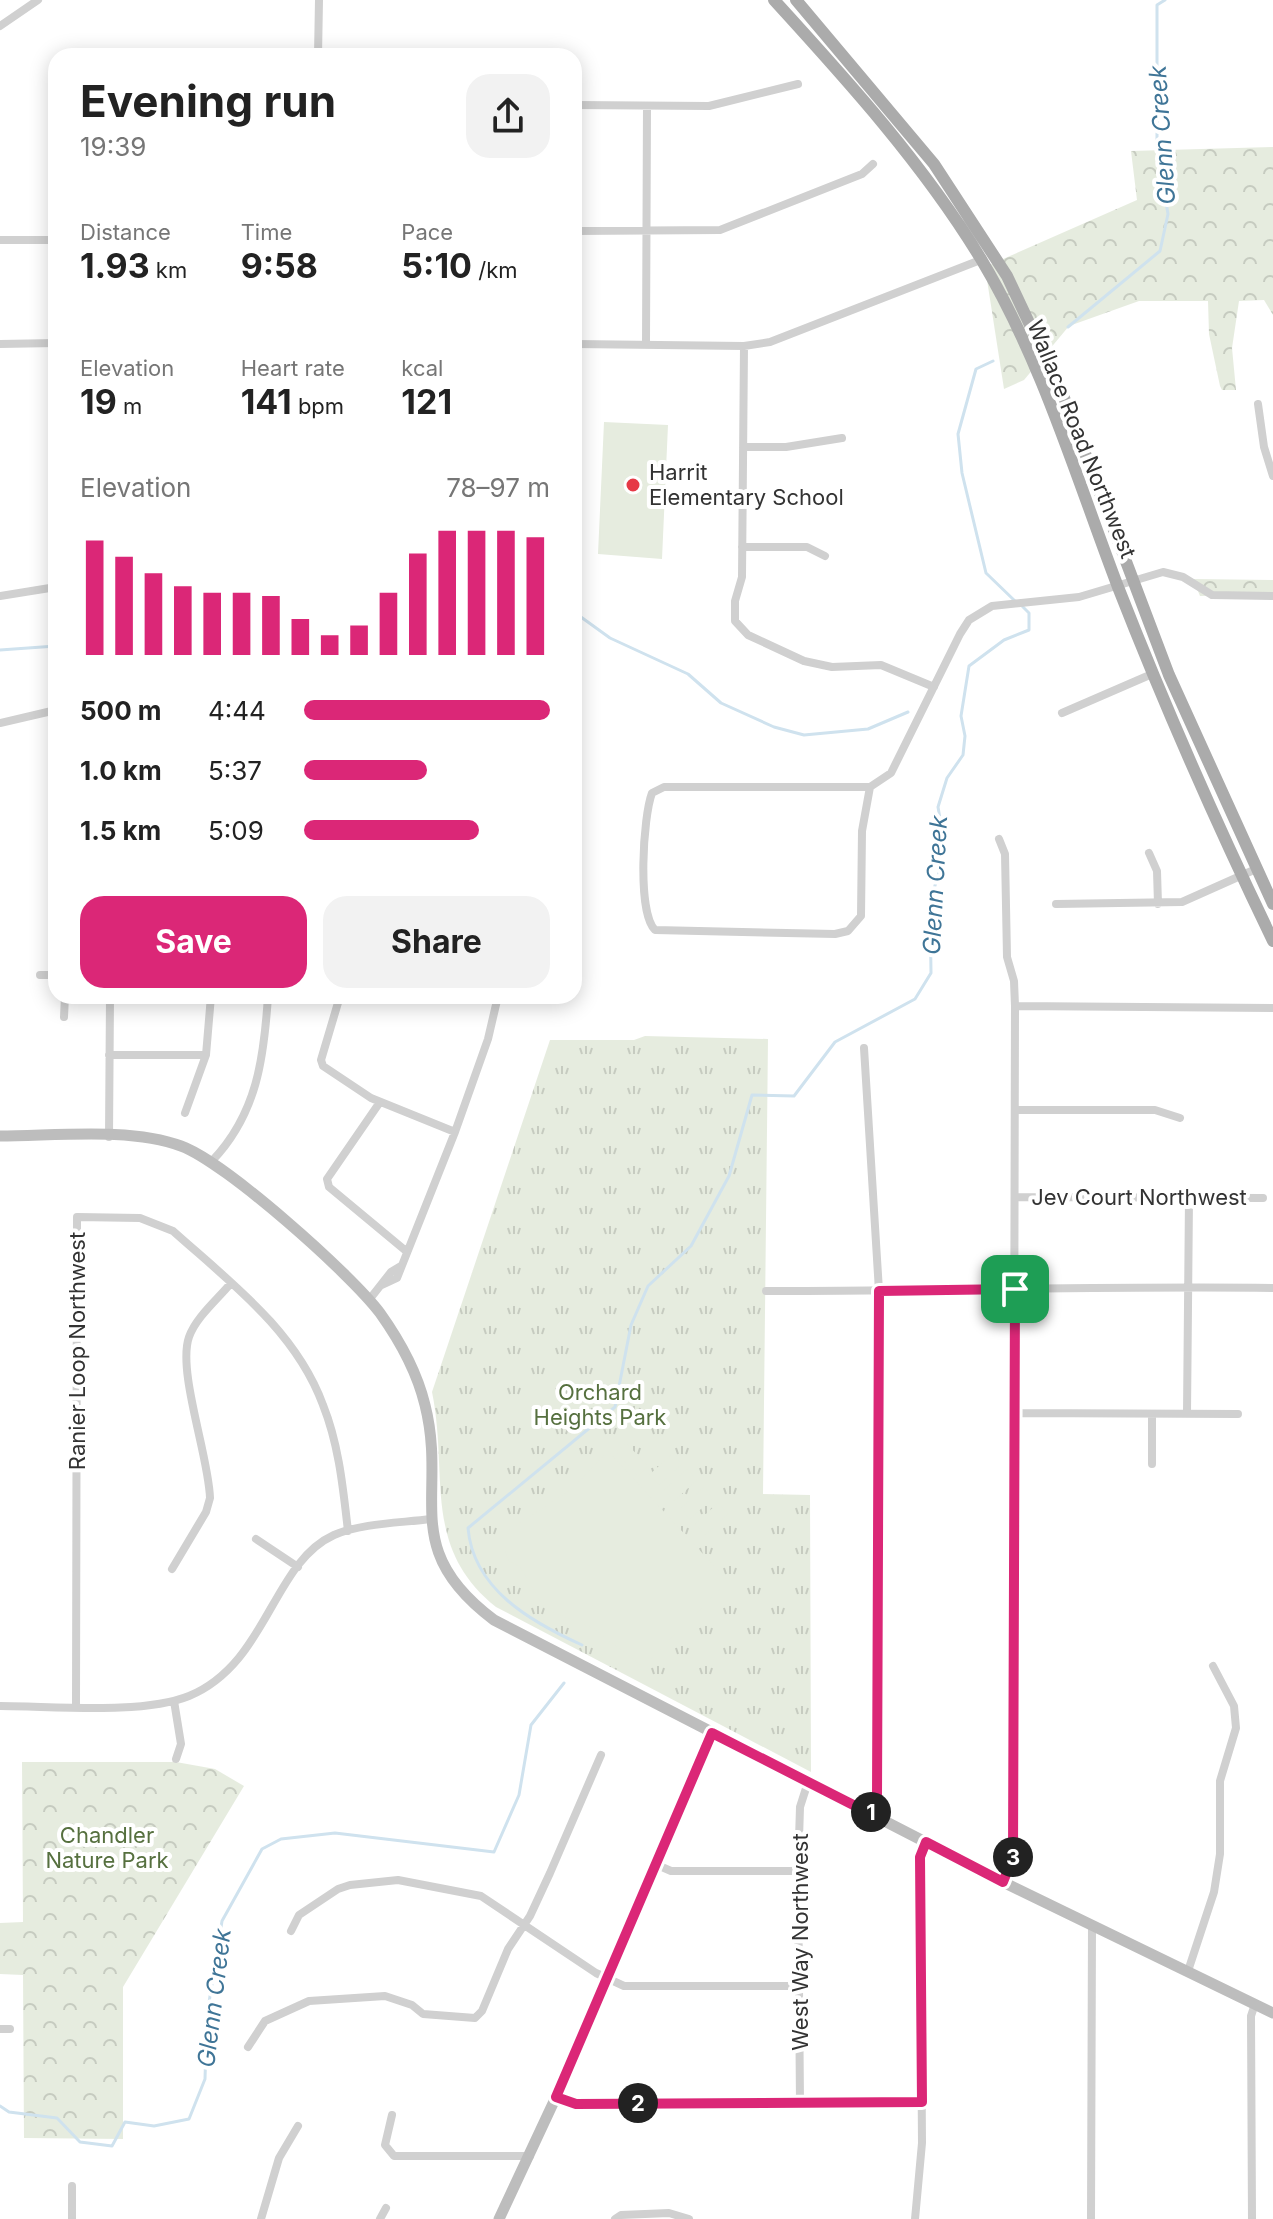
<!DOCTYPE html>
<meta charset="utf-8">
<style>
body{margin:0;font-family:Inter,sans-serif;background:#f2f2f2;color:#222;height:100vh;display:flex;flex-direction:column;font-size:30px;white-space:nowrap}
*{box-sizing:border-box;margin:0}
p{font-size:26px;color:#767676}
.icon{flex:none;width:44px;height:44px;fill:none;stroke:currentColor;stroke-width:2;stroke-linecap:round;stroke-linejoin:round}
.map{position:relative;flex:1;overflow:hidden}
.side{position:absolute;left:48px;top:48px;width:534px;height:956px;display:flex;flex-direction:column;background:#fff;border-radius:24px;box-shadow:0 4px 20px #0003}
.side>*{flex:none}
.pin{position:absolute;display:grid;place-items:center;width:68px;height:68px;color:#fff;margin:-34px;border-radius:16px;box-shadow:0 4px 12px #0006}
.km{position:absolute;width:40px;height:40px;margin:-20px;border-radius:50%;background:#222;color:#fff;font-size:22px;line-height:40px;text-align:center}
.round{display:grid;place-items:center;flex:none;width:84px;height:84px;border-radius:24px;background:#f2f2f2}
.overview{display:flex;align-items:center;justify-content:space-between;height:136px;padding:0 32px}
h1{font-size:44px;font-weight:700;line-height:60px}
.stats{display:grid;grid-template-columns:repeat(3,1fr);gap:12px;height:136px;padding:8px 32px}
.stats div{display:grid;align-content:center}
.stats b{font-size:34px;font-weight:700}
.stats small{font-size:22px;font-weight:400}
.stats p{font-size:22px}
.chart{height:224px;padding:16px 32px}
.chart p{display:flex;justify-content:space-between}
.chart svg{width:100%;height:144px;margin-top:8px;stroke:#db2777;stroke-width:6}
.cta{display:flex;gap:16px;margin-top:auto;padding:16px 32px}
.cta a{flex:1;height:92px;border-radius:24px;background:#db2777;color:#fff;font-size:32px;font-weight:700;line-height:92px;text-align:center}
.cta a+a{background:#f2f2f2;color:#222}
ul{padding:0 32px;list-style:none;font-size:26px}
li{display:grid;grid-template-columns:128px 96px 1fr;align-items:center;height:60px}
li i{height:20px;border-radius:10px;background:#db2777}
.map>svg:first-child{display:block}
</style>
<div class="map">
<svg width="1273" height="2219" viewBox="0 0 1273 2219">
<defs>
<pattern id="grass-tufts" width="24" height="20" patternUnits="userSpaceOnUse" patternTransform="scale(2)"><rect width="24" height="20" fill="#e6ecdf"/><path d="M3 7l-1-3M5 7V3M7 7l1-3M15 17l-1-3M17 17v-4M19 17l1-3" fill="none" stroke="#c6cbc0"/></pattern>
<pattern id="forest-crowns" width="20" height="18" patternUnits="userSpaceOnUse" patternTransform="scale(2)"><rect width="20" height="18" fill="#e6ecdf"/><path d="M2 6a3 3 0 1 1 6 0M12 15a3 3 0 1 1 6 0" fill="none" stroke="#c6cbc0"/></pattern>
</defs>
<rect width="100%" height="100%" fill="#fff"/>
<path fill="url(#grass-tufts)" d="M645,1036L768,1039L763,1494L810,1495L811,1772L496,1607C421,1547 449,1475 432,1392L550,1040H634Z"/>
<path fill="url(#forest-crowns)" d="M1273,147V315L1264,300L1239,301L1232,348L1236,390H1222L1220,386L1209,334L1208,301H1139L1069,326L1024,380L1004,389L985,267L1137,200L1131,151Z
M1193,579L1273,580V595L1200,596Z
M22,1762H176L215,1769L244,1786L123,1987V2139L24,2138L23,1975L0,1974V1923L23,1922Z"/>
<path fill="#e6ecdf" d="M604,422L668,425L662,559L598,554Z
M626,1443L648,1466L638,1476L616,1452Z
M608,1451L728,1581L643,1667L593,1628L545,1609L520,1567L509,1561L505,1551L509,1530L573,1488Z
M673,1453L682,1464L659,1485L649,1475Z
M687,1469L697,1480L674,1501L664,1490Z
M704,1487L713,1498L690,1519L681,1508Z
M718,1503L728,1514L705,1535L695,1524Z"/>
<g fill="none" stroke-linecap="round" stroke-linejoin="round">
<path stroke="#cfe2ee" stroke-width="3" d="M1068,327L1160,251L1168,214L1157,150V5L1165,0
M993,361L976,369L958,434L962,473L986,573L1015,601
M574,612L610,638L688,674L721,703L774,727L804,735L868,729L908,712
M0,650L56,646
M582,1645C531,1622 473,1589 468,1528L615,1407L631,1325L648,1286L691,1246L729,1176L752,1095L794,1096L835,1042L915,999L931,973L930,901L941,867L943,836L938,807L947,778L963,755L965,736L961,716L969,666L1004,640L1029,630V613L1021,605
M0,2106L9,2112L57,2118L80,2142L112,2146L125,2122L154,2126L189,2119L205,2079L207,2015L222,1921L262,1849L281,1839L335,1833L494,1852L519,1795L531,1725L564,1683"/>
<path stroke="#d0d0d0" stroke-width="8" d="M0,26L38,0
M318,56L319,0
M574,105L709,106L798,84
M574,231L720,230L862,174L873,164
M0,240H56
M0,344L56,343
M574,344L744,346L770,342L983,259
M646,344L647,106
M744,346L742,577L735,601V621L748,635L804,661L832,667L881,665L934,687
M1258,404L1264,447L1273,476
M743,447H786L842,438
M742,547H807L825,556
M0,596L56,587
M1062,713L1152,674
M0,723L56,710
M664,787H870L862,831L861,916L848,931L835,934L655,930C637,912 643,817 652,793Z
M870,787L891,773L960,634L969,620L992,606L1079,597L1163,572L1183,577L1212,595L1273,596
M999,839L1005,854L1007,957L1014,981L1015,1006L1013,1857L1003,1882
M1149,853L1157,871L1158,904
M1056,904L1182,902L1256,869
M40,975H56
M340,996L321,1060L323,1066L371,1098L455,1132L488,1039L498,996
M1015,1006L1273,1008
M64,1017L65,996
M864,1048L879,1291L877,1797L871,1814
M109,1055H206L185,1113
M206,1055L211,996
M380,1102L327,1179L329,1187L406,1251
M1015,1110H1155L1180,1118
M109,1137L110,996
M212,1161C257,1114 264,1058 268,996
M1015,1197L1263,1198
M382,1285L397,1278L455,1132
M766,1291C935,1291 1104,1286 1273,1288
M369,1300L391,1272L401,1266
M1014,1413L1238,1414
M1187,1414L1189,1198
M1152,1464V1414
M256,1539L298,1567
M172,1569L206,1512L210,1498C209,1457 177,1371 189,1337C196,1317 218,1299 231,1283
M174,1701L181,1744L176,1759
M0,1706C53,1706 142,1715 189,1696C268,1663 272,1563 334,1535C362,1523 400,1523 431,1519
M76,1706L77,1217L140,1218L173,1231C230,1282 296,1331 323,1405C339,1445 343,1488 348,1531
M655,1864L671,1871H798
M291,1931L299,1915L338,1889L350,1885L398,1880L481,1896L596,1973L624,1986H799
M1188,1971L1214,1892L1220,1854V1781L1236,1728L1234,1706L1213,1666
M0,2029H10
M248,2047L265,2021L309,2001L385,1996L412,2005L423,2014L475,2018L482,2011L508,1949L530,1916L550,1873L601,1755
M556,2097L576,2104L922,2102
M800,2103L798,1871L800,1807L808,1782
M392,2115L385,2145L394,2156H530
M72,2219V2186
M261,2219L279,2158L298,2126
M380,2219L386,2208
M615,2219L621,2215L669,2213L689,2219
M915,2219L922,2143L920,1857L926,1842
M1091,2219L1092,1925
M1252,2219L1251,2016L1255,2004"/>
<path stroke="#bdbdbd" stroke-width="11" d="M0,1136C54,1136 131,1127 181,1146C225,1162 351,1274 380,1313C400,1341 417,1372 425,1405C448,1496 398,1548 494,1620L1003,1882L1273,2013
M499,2219L556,2097L712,1733"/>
<path stroke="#ababab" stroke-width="12" d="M774,0C848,81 924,165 981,259C1042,361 1076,477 1118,587C1165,707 1217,825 1273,941
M796,0L934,164L1007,276L1063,395L1169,675L1273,904"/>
</g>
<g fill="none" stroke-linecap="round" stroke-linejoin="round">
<g stroke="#fff" stroke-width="16">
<path id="route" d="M1015,1289L1013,1857L1003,1882L926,1842L920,1857L922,2102L576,2104L556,2097L712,1733L871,1814L877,1797L879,1291Z"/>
</g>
<use href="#route" stroke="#db2777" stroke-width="10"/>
</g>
<circle fill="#e63946" stroke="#fff" stroke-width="3" cx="633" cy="485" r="8"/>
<g text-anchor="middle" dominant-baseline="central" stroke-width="8" stroke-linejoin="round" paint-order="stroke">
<g font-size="22" fill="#333" stroke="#fff">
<text transform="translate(1082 439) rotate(68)">Wallace Road Northwest</text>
<text x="1139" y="1197">Jev Court Northwest</text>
<text transform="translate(77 1351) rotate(-90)">Ranier Loop Northwest</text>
<text transform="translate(800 1942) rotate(-90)">West Way Northwest</text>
</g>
<g font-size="22" fill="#333" stroke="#fff" text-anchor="start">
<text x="649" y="472">Harrit<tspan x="649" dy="25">Elementary School</tspan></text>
</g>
<g font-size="22" fill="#56703f" stroke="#fff">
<text x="600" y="1392">Orchard<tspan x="600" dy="25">Heights Park</tspan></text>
<text x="107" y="1835">Chandler<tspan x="107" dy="25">Nature Park</tspan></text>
</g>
<g font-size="24" font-style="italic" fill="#3f7597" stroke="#fff">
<text transform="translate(1162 135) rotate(-94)">Glenn Creek</text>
<text transform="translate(935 885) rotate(-87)">Glenn Creek</text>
<text transform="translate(214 1998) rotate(-83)">Glenn Creek</text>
</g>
</g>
</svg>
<div class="pin" style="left:1015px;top:1289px;background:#1e9e55"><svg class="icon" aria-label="arrive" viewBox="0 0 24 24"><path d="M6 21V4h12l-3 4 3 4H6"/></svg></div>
<b class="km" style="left:871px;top:1812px">1</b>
<b class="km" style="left:638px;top:2103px">2</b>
<b class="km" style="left:1013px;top:1857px">3</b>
<section class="side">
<div class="overview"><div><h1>Evening run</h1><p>19:39</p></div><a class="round"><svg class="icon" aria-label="share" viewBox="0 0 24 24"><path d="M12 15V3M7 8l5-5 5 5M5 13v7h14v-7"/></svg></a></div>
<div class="stats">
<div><p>Distance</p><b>1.93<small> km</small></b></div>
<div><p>Time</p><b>9:58</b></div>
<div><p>Pace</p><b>5:10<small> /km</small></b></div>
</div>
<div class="stats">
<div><p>Elevation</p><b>19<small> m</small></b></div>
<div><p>Heart rate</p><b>141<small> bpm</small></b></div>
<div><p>kcal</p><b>121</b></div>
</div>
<div class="chart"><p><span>Elevation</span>78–97 m</p>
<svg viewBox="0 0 160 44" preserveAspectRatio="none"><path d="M5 44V9M15 44V14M25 44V19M35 44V23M45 44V25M55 44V25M65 44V26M75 44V33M85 44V38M95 44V35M105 44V25M115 44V13M125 44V6M135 44V6M145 44V6M155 44V8"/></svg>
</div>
<ul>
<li><b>500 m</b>4:44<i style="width:100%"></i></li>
<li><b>1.0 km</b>5:37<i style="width:50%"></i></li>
<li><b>1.5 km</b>5:09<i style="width:71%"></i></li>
</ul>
<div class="cta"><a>Save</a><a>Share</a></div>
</section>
</div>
